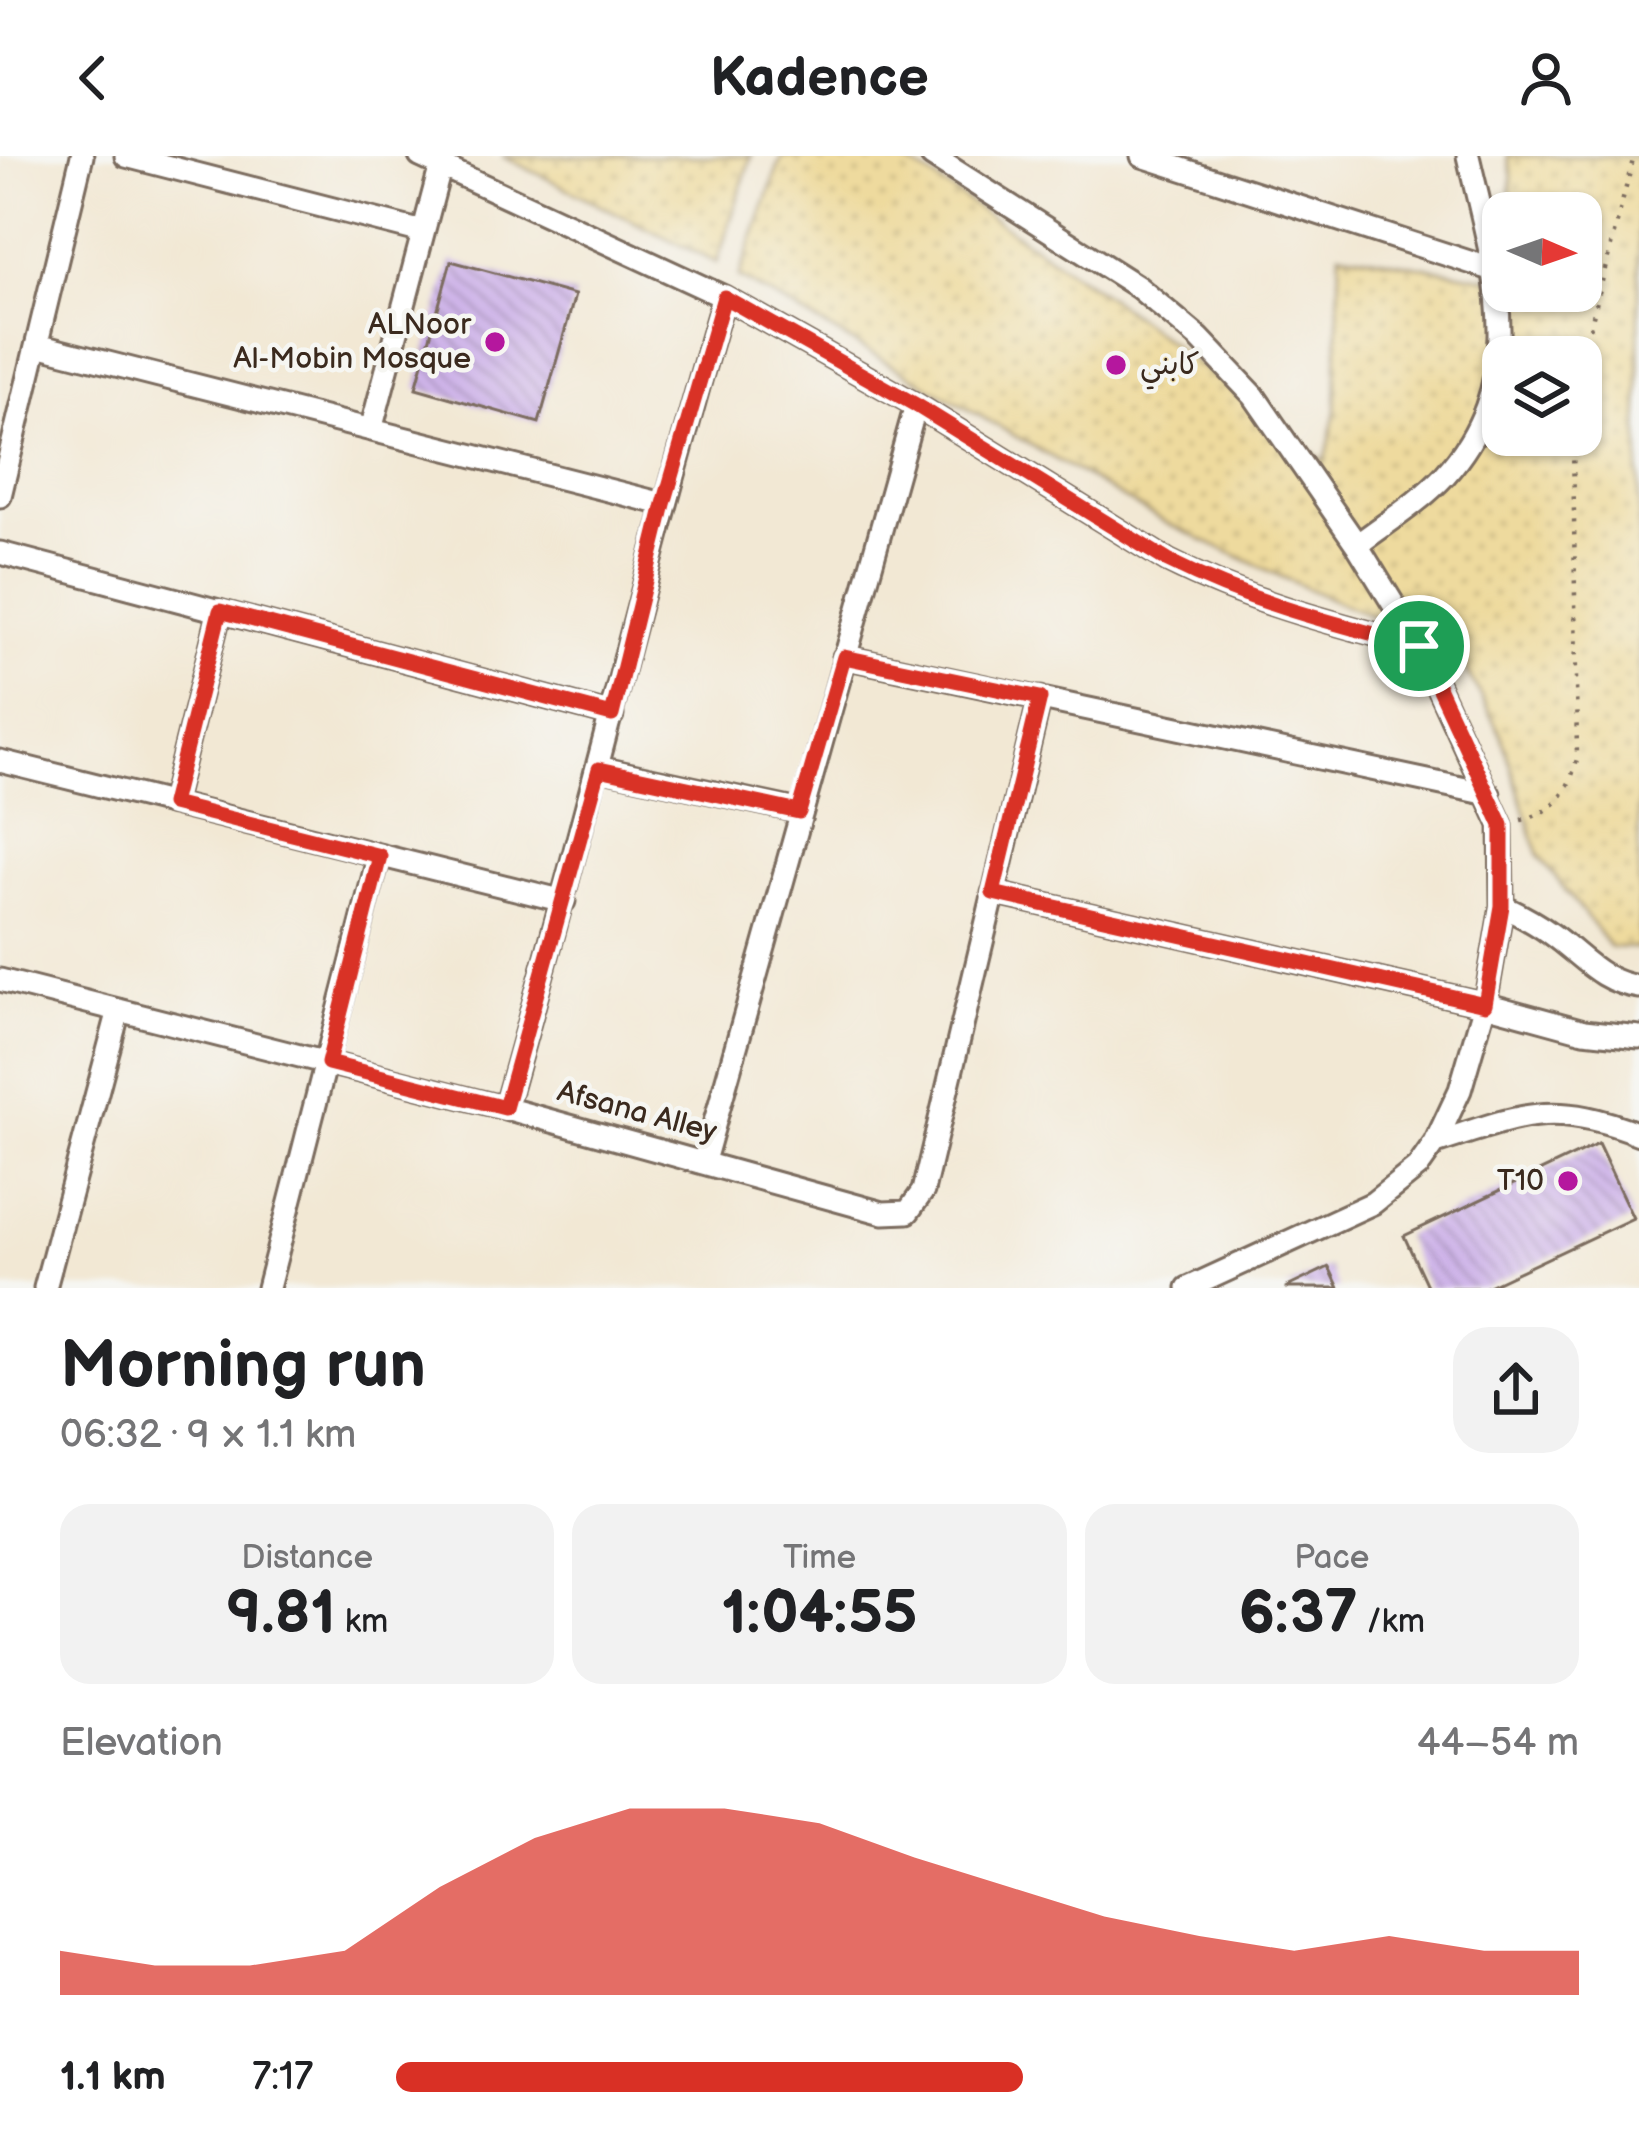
<!DOCTYPE html>
<meta charset="utf-8">
<style>
body{margin:0;font-family:"Balsamiq Sans","Playpen Sans Arabic",sans-serif;background:#f2f2f2;color:#202124;height:100vh;display:flex;flex-direction:column;font-size:45px;white-space:nowrap}
*{box-sizing:border-box;margin:0}
p{font-size:39px;color:#757577}
.icon{flex:none;width:66px;height:66px;fill:none;stroke:currentColor;stroke-width:2;stroke-linecap:round;stroke-linejoin:round}
.map{position:relative;height:1132px;overflow:hidden}
.side{display:flex;flex-direction:column;background:#fff;flex:1}
.side>*{flex:none}
.needle{width:78px;rotate:92deg}
.controls{position:absolute;left:1482px;top:36px;display:grid;gap:24px}
.controls a{display:grid;place-items:center;width:120px;height:120px;border-radius:24px;background:#fff;box-shadow:0 3px 9px #0004;font-size:60px}
.pin{position:absolute;display:grid;place-items:center;width:102px;height:102px;color:#fff;margin:-51px;border:6px solid #fff;border-radius:50%;box-shadow:0 3px 12px #0007}
.round{display:grid;place-items:center;flex:none;width:126px;height:126px;border-radius:36px;background:#f2f2f2}
.headline{display:flex;align-items:center;justify-content:space-between;height:204px;padding:0 60px}
h1{font-size:66px;font-weight:600;line-height:90px}
.stats{display:grid;grid-template-columns:repeat(3,1fr);gap:18px;height:204px;padding:12px 60px}
.stats div{display:grid;align-content:center;border-radius:30px;background:#f2f2f2;text-align:center}
.stats b{font-size:60px;font-weight:600}
.stats small{font-size:33px;font-weight:400}
.stats p{font-size:33px}
.chart{height:336px;padding:24px 60px}
.chart p{display:flex;justify-content:space-between}
.chart svg{width:100%;height:216px;margin-top:12px;fill:#d93025;opacity:.7}
ul{padding:0 60px;list-style:none;font-size:39px}
li{display:grid;grid-template-columns:192px 144px 1fr;align-items:center;height:90px}
li i{height:30px;border-radius:15px;background:#d93025}
header{display:flex;justify-content:space-between;align-items:center;height:156px;padding:0 60px;background:#fff;font-size:54px;font-weight:600}
.map>svg:first-child{display:block}
</style>
<header><svg class="icon" aria-label="back" viewBox="0 0 24 24"><path d="M15 5l-7 7 7 7"/></svg>Kadence<svg class="icon" aria-label="person" viewBox="0 0 24 24"><circle cx="12" cy="8" r="4"/><path d="M4 21q1-7 8-7t8 7"/></svg></header>
<div class="map">
<svg width="1639" height="1132" viewBox="0 0 1639 1132">
<defs>
<pattern id="sand-dots" width="8" height="8" patternUnits="userSpaceOnUse" patternTransform="scale(3)"><rect width="8" height="8" fill="#eeda9e"/><path d="M2 2h.1M6 6h.1" fill="none" stroke="#cdbb88" stroke-width="1.8" stroke-linecap="round"/></pattern>
<pattern id="building-back-hatch" width="6" height="6" patternUnits="userSpaceOnUse" patternTransform="scale(3)"><rect width="6" height="6" fill="#cbaee8"/><path d="M-1 5l2 2M0 0l6 6M5-1l2 2" fill="none" stroke="#a68ebb"/></pattern>
</defs>
<rect width="100%" height="100%" fill="#f6f6f2"/>
<filter id="ink" filterUnits="userSpaceOnUse"><feTurbulence type="fractalNoise" baseFrequency=".00833" numOctaves="2"/><feDisplacementMap in="SourceGraphic" scale="24" xChannelSelector="R" yChannelSelector="G"/><feConvolveMatrix kernelMatrix="1 2 1 2 8 2 1 2 1" color-interpolation-filters="sRGB"/></filter>
<filter id="wash" filterUnits="userSpaceOnUse"><feTurbulence type="fractalNoise" baseFrequency=".004" numOctaves="4" result="noise"/><feDisplacementMap in="SourceGraphic" scale="48" xChannelSelector="R" yChannelSelector="G"/><feGaussianBlur stdDeviation="2.7" result="paint"/><feColorMatrix in="noise" values="0 0 0 0 0 0 0 0 0 0 0 0 0 0 0 0 0 1.4 0 .05"/><feComposite in="paint" operator="in"/></filter>
<g filter="url(#wash)">
<rect width="100%" height="100%" fill="#f2e8d4"/>
<path fill="url(#sand-dots)" stroke="#94825e" stroke-width="3" fill-rule="evenodd" d="M502,0H751L717,107Z
M782,0H894L929,19L1123,151L1325,306L1336,255L1340,96L1499,124L1503,100V135H1581V57H1508L1512,21L1507,0H1639V792L1610,791L1539,700L1501,579L1457,496L1321,439L1166,367L739,121ZM1503,201H1581V279H1503Z"/>
<g id="blocks">
<path fill="url(#building-back-hatch)" d="M451,105L575,139L539,267L416,232Z
M1598,988L1633,1062L1484,1132H1428L1404,1080Z
M1329,1111L1339,1132H1285Z"/>
</g>
</g>
<g filter="url(#ink)">
<use href="#blocks" fill-opacity="0" stroke="#7b6c5e" stroke-width="3"/>
<g fill="none" stroke-linecap="round" stroke-linejoin="round">
<g stroke="#7b6c5e" stroke-width="27">
<path id="minor" d="M126,0L423,76
M420,0L724,141L916,249L1168,405C1249,446 1332,467 1419,490
M932,0L1138,131L1199,182L1254,240L1357,389L1419,490L1501,669L1502,750L1485,848L1460,934L1435,987L1418,1011L1373,1047L1188,1132
M1142,0L1494,114
M37,189L663,348
M371,274L441,9
M0,340L82,0
M1357,389C1386,367 1420,346 1445,319C1532,222 1494,112 1468,0
M0,397L612,559
M844,501L1489,638
M0,605L564,745
M599,612L799,655
M172,648L220,455
M993,737L1485,848L1584,875L1639,881
M1502,750C1519,758 1536,767 1551,778C1582,800 1600,826 1639,831
M0,824L505,952L883,1057L908,1056L923,1035L1040,542
M505,952C582,683 645,410 724,141
M1435,987C1520,960 1552,943 1639,978
M704,1005L916,249
M45,1132L119,854
M268,1132L379,699"/>
</g>
<path stroke="#7b6c5e" stroke-width="4.5" stroke-dasharray="3 9" stroke-linecap="butt" d="M1581,207L1634,0
M1521,664C1556,656 1568,637 1577,603L1573,279"/>
<use href="#minor" stroke="#fff" stroke-width="21"/>
</g>
</g>
<g fill="none" stroke-linecap="round" stroke-linejoin="round" filter="url(#ink)">
<g stroke="#fff" stroke-width="24">
<path id="route" d="M724,141L916,249L1168,405C1252,447 1329,466 1419,490L1502,669V750L1485,848L993,737L1040,542L844,501L799,656L599,613L505,952L328,907L380,700L172,648L220,455L612,559L664,348Z"/>
</g>
<use href="#route" stroke="#d93025" stroke-width="15"/>
</g>
<g fill="#b5179e" stroke="#f6f6f2" stroke-width="4.5">
<circle cx="495" cy="186" r="12"/>
<circle cx="1116" cy="209" r="12"/>
<circle cx="1568" cy="1025" r="12"/>
</g>
<g text-anchor="middle" dominant-baseline="central" stroke-width="9" stroke-linejoin="round" paint-order="stroke">
<g font-size="30" fill="#3b2a1e" stroke="#f6f6f2" text-anchor="end">
<text x="471" y="169">ALNoor<tspan x="471" dy="34">Al-Mobin Mosque</tspan></text>
<text x="1140" y="209" text-anchor="start">كابني</text>
<text x="1544" y="1025">T10</text>
</g>
<g font-size="30" fill="#3b2a1e" stroke="#f6f6f2">
<text transform="translate(637 956) rotate(15)">Afsana Alley</text>
</g>
</g>
</svg>
<div class="controls">
<a><svg class="needle" viewBox="-14 -14 28 28"><path d="M0-13l5 13h-10z" fill="#e53935"/><path d="M0 13l5-13h-10z" fill="#757577"/></svg></a>
<a><svg class="icon" aria-label="layers" viewBox="0 0 24 24"><path d="M12 4l9 5-9 5-9-5zM3 14l9 5 9-5"/></svg></a>
</div>
<div class="pin" style="left:1419px;top:490px;background:#1e9e55"><svg class="icon" aria-label="arrive" viewBox="0 0 24 24"><path d="M6 21V4h12l-3 4 3 4H6"/></svg></div>
</div>
<section class="side">
<div class="headline"><div><h1>Morning run</h1><p>06:32 · 9 × 1.1 km</p></div><a class="round"><svg class="icon" aria-label="share" viewBox="0 0 24 24"><path d="M12 15V3M7 8l5-5 5 5M5 13v7h14v-7"/></svg></a></div>
<div class="stats">
<div><p>Distance</p><b>9.81<small> km</small></b></div>
<div><p>Time</p><b>1:04:55</b></div>
<div><p>Pace</p><b>6:37<small> /km</small></b></div>
</div>
<div class="chart"><p><span>Elevation</span>44–54 m</p>
<svg viewBox="0 0 160 44" preserveAspectRatio="none"><path d="M0 44V35L10 38L20 38L30 35L40 22L50 12L60 6L70 6L80 9L90 16L100 22L110 28L120 32L130 35L140 32L150 35L160 35V44z"/></svg>
</div>
<ul>
<li><b>1.1 km</b>7:17<i style="width:53%"></i></li>
</ul>
</section>
